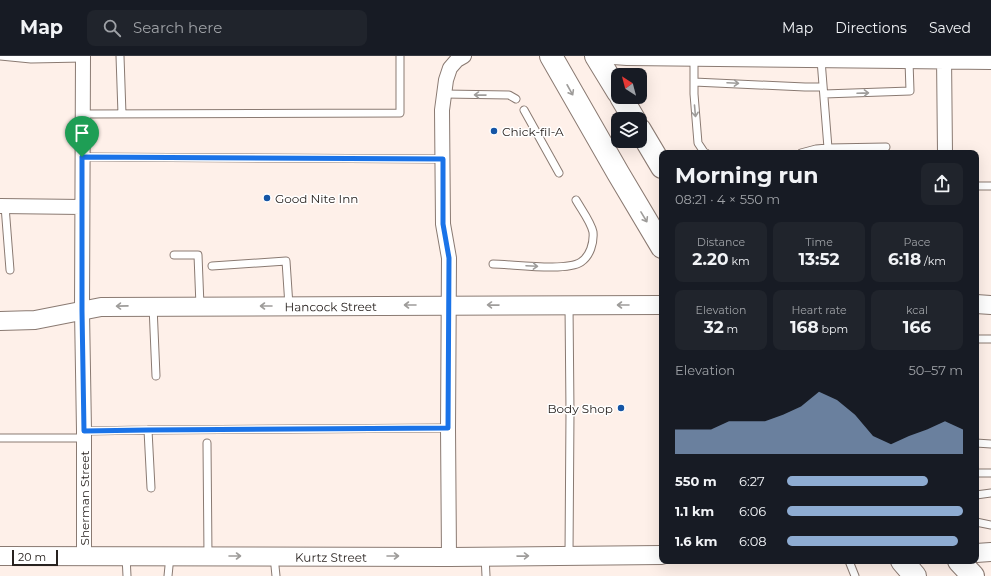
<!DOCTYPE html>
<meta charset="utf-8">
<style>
body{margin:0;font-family:Montserrat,sans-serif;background:#20242c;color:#f1f3f6;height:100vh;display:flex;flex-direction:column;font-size:15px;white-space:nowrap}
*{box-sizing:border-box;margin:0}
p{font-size:13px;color:#9ea1a6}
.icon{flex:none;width:22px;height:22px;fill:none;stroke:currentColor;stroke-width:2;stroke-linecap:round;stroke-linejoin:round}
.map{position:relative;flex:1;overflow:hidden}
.drawer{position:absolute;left:659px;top:94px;width:320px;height:414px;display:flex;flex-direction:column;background:#171b24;border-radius:8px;box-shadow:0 4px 16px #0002}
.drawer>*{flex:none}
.needle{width:26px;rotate:324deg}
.buttons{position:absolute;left:611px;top:12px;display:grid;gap:8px}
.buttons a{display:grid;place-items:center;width:36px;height:36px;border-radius:8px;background:#171b24;box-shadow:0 4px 16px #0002;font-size:20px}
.scale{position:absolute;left:12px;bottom:10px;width:46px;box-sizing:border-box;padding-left:4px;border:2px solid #28221f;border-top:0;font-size:11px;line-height:14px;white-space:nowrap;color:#28221f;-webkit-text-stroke:3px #fff;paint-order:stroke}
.pin{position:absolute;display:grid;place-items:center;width:34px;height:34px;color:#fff;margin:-41px -17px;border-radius:50% 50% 50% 0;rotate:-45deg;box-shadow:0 0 4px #0007}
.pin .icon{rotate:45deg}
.round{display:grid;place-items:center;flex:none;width:42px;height:42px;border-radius:8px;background:#20242c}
.headline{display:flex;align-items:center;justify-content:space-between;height:68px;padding:0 16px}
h1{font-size:22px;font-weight:700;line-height:30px}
.stats{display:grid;grid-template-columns:repeat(3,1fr);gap:6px;height:68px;padding:4px 16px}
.stats div{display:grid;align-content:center;border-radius:8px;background:#20242c;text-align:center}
.stats b{font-size:17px;font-weight:700}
.stats small{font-size:11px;font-weight:400}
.stats p{font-size:11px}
.chart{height:112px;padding:8px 16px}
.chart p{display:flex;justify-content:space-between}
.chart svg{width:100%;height:72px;margin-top:4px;fill:#8eacd2;opacity:.7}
ul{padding:0 16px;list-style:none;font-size:13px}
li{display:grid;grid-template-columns:64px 48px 1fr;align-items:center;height:30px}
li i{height:10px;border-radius:5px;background:#8eacd2}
header{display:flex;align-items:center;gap:24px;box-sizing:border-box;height:56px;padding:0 20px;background:#171b24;border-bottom:1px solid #363941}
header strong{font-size:19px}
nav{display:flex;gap:22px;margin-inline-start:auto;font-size:14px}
.search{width:280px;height:36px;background:#20242c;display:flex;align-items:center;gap:10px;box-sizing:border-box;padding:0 14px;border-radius:8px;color:#9ea1a6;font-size:15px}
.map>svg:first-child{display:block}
</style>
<header>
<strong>Map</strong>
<div class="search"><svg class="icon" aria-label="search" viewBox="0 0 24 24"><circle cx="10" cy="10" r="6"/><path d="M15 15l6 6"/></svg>Search here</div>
<nav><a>Map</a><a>Directions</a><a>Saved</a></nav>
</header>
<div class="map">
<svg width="991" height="520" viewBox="0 0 991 520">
<rect width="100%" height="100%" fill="#fef0e9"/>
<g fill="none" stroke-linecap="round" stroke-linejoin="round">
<g stroke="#8a7a72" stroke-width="9">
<path id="service" d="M0,0L31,3
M31,0V3L83,2
M120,0L122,58
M694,3V38L698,87L704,96L706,97
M821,4L828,92L886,91
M694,26L805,31H823
M444,38L509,39L516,43
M824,38L910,35L909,5
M524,54L559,117
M83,58L400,57V0
M801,97L816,93L828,92
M83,101L443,103
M976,130H991
M5,150L10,214
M174,199H198L200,250
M493,208C512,208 566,216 581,206C590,200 594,187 593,176C591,166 581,153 576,144
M212,210L286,205L289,250
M153,250L156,320
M976,283H991
M148,374L151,432
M84,375L148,374L448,372
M0,382H84
M207,387L208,500
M976,387L991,388
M976,417H991
M976,439L991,437
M976,466L991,469
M569,499L570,356L569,249
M126,500L127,520
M274,500L276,520
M485,500L486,520
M849,505L855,520
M168,520L170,500"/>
</g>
<g stroke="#8a7a72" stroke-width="16">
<path id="minor" d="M83,0L82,255L84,375V500
M599,0L627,2L991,6
M944,0L945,97
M0,150L82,151
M449,501L448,372L449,202L443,168L442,54L446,24L450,12L457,4L464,0"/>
</g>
<g stroke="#8a7a72" stroke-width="20">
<g id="tertiary">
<path d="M976,248L991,249"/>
<path id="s1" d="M0,265L35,264L101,251L662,249"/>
<path d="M976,497L991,496"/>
<path id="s2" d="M0,500L449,501L662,499"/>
</g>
</g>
<g stroke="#8a7a72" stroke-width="24">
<path id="primary" d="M551,0L618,117L662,191
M596,0L618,36
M621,41L634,63
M640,74L662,111
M902,505L915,520
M959,505L973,520"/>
</g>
<use href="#service" stroke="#fff" stroke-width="7"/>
<use href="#minor" stroke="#fff" stroke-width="14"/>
<use href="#tertiary" stroke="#fff" stroke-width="18"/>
<use href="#primary" stroke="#fff" stroke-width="22"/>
</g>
<defs><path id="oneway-shaft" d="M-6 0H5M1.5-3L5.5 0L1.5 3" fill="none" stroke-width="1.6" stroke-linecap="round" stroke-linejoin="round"/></defs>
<g stroke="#9e9c9a">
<use href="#oneway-shaft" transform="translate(733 27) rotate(3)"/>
<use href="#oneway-shaft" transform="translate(570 34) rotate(61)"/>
<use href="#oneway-shaft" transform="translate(863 37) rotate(-2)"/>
<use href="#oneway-shaft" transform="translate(480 39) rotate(-179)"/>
<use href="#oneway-shaft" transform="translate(695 55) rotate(85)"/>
<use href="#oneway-shaft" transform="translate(644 161) rotate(59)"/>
<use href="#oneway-shaft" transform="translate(532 210) rotate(3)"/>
<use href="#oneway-shaft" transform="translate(410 249) rotate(180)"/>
<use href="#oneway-shaft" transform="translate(493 249) rotate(-179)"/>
<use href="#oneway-shaft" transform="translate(623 249) rotate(180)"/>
<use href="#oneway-shaft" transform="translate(122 250) rotate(179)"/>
<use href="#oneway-shaft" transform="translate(266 250) rotate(180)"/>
<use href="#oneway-shaft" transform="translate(235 500)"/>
<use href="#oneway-shaft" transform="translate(393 500)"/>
<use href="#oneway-shaft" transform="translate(523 500) rotate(-1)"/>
</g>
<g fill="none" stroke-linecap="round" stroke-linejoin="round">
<g stroke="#fff" stroke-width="8">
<path id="route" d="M82,101L443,103V168L449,202L448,372L148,374L84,375L82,255Z"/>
</g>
<use href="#route" stroke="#1a73e8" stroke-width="5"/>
</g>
<g fill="#1555a5" stroke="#fff" stroke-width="1.5">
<circle cx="494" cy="75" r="4"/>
<circle cx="267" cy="142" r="4"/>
<circle cx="621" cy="352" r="4"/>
</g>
<g text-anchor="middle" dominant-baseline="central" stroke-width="3" stroke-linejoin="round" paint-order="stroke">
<g font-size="12" fill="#28221f" stroke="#fff" text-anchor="start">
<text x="502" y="75">Chick-fil-A</text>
<text x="275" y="142">Good Nite Inn</text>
<text x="613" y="352" text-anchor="end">Body Shop</text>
</g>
<g font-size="12" fill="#28221f" stroke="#fff">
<text stroke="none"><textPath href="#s1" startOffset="332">Hancock Street</textPath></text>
<text transform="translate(84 442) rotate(-90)">Sherman Street</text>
<text stroke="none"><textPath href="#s2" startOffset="331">Kurtz Street</textPath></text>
</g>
</g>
</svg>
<div class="buttons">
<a><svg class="needle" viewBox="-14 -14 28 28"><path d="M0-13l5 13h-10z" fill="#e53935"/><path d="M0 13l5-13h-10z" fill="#9ea1a6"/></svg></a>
<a><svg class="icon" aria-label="layers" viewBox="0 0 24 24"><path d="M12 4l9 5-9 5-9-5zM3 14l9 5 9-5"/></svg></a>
</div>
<div class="scale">20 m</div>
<div class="pin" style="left:82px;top:101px;background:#1e9e55"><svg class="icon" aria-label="arrive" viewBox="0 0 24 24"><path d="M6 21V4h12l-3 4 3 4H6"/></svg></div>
<section class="drawer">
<div class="headline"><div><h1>Morning run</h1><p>08:21 · 4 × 550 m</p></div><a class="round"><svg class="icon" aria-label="share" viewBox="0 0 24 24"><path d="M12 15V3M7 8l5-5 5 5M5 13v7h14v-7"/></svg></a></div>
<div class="stats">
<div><p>Distance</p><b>2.20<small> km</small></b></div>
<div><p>Time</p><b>13:52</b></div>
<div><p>Pace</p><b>6:18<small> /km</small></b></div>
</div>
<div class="stats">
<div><p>Elevation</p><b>32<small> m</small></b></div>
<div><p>Heart rate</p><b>168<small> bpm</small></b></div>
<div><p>kcal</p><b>166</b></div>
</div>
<div class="chart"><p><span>Elevation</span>50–57 m</p>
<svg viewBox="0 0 160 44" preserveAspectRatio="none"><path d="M0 44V29L10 29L20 29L30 24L40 24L50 24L60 20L70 15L80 6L90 11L100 20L110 33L120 38L130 33L140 29L150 24L160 29V44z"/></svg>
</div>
<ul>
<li><b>550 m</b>6:27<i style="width:80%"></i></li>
<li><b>1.1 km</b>6:06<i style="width:100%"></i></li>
<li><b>1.6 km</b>6:08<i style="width:97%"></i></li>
</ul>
</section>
</div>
